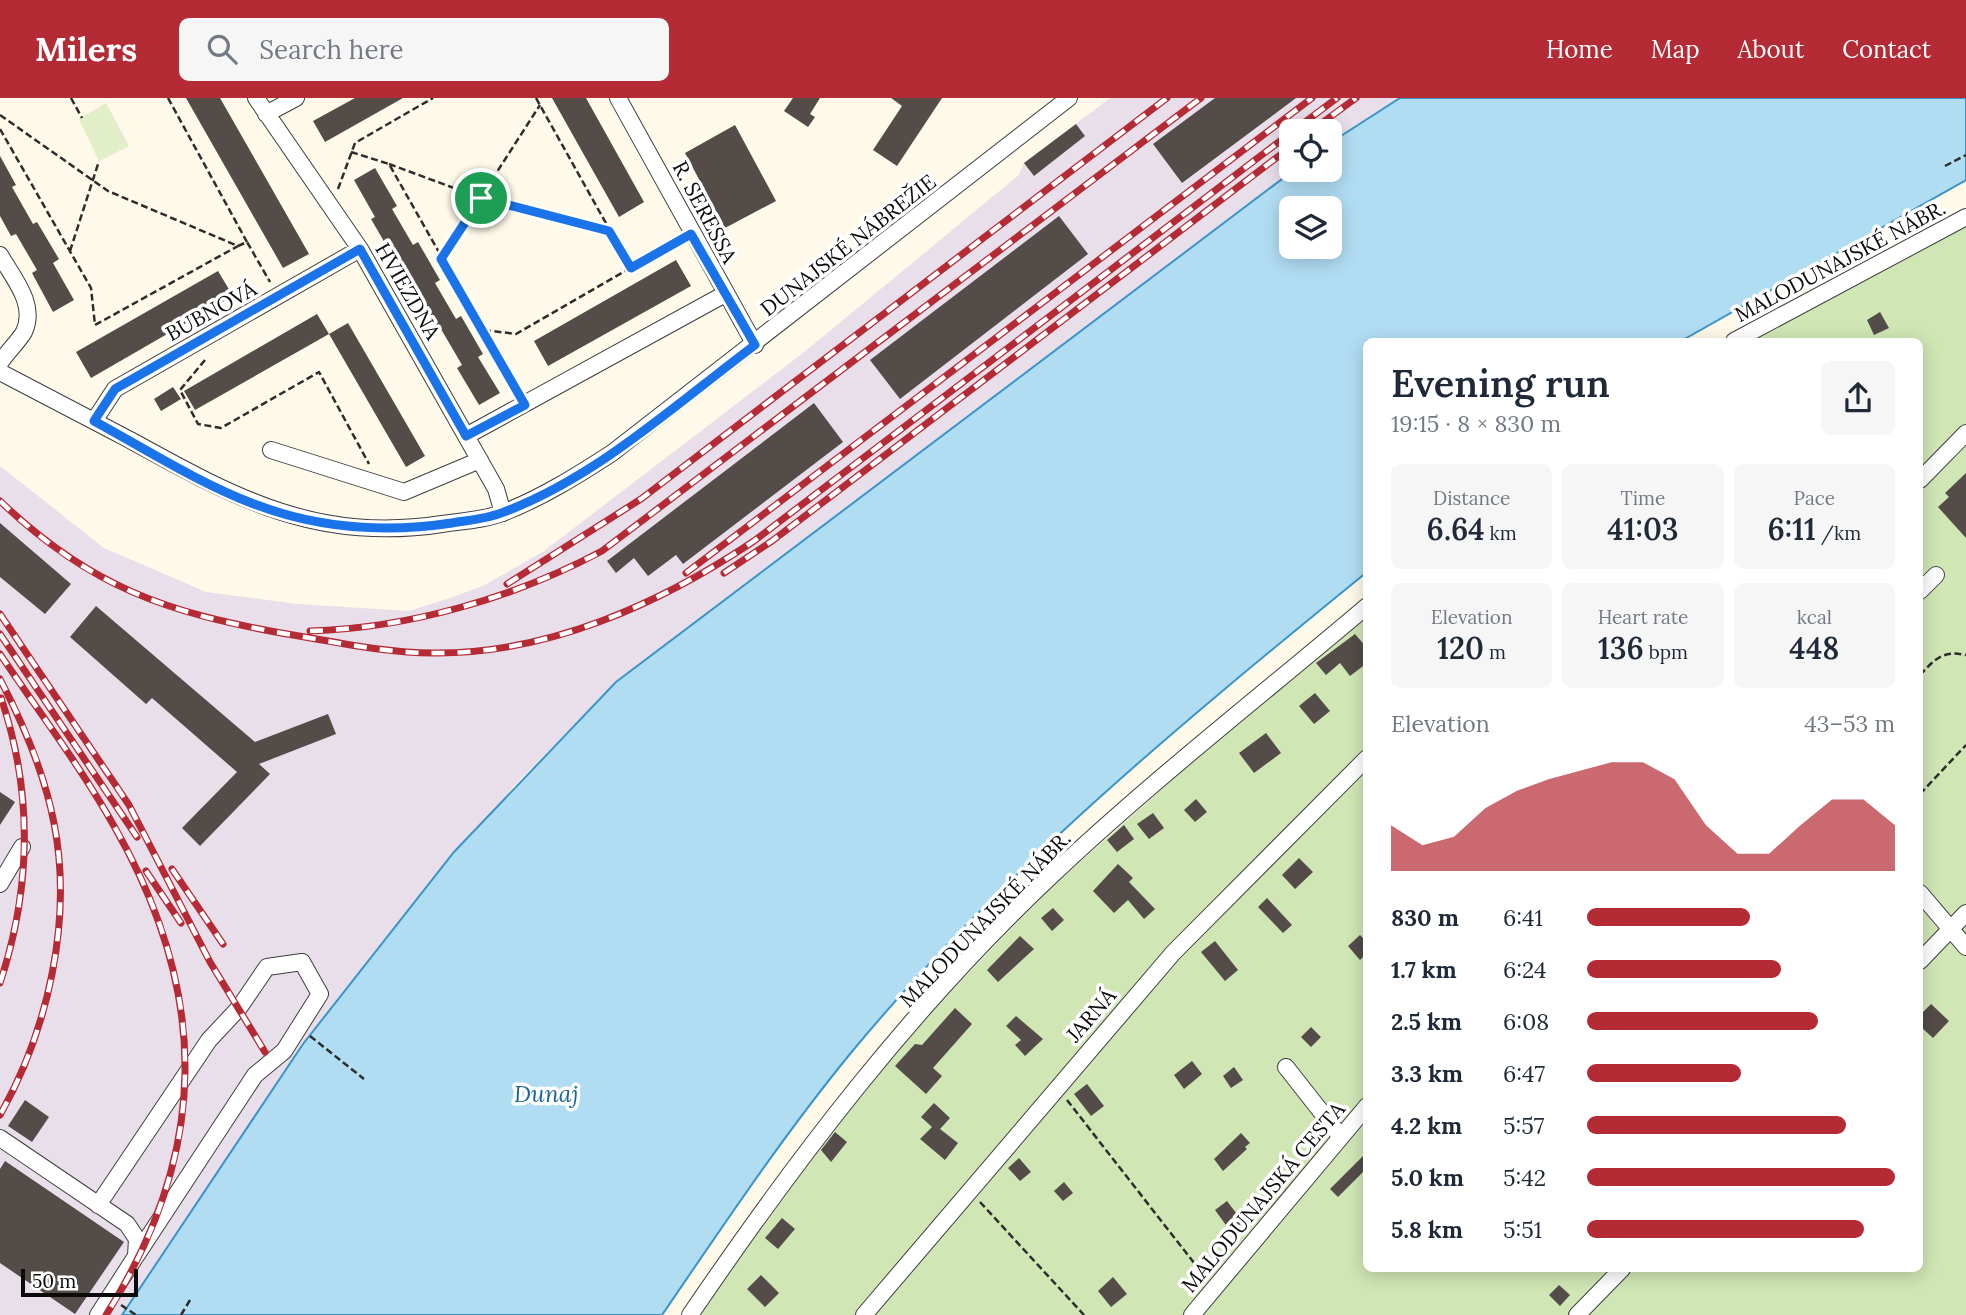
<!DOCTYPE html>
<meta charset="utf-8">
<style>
body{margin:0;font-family:Lora,serif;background:#f6f6f7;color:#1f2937;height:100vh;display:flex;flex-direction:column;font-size:26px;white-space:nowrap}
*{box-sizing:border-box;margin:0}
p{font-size:23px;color:#747a83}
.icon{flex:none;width:38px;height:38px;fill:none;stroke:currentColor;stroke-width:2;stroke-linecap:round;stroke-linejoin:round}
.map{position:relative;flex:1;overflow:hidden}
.sheet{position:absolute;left:1363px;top:240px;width:560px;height:934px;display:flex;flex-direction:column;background:#fff;border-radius:10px;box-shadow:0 4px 18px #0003}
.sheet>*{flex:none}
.buttons{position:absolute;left:1279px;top:21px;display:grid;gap:14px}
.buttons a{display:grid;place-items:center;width:63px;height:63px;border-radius:10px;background:#fff;box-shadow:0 4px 18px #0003;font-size:35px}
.scale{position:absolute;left:21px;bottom:18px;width:117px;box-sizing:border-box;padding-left:7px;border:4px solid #0b0b0b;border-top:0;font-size:19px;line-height:24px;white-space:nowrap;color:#0b0b0b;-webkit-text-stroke:5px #fff;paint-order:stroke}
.pin{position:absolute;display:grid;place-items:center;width:60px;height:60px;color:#fff;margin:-30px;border:4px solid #fff;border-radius:50%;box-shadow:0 2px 7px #0007}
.round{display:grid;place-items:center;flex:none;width:74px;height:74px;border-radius:10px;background:#f6f6f7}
.head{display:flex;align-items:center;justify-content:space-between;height:119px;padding:0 28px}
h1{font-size:38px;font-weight:600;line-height:52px}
.stats{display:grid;grid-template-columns:repeat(3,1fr);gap:10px;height:119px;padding:7px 28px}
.stats div{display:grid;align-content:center;border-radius:10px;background:#f6f6f7;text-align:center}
.stats b{font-size:30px;font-weight:600}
.stats small{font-size:19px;font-weight:400}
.stats p{font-size:19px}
.chart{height:196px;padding:14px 28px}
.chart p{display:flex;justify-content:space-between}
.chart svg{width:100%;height:126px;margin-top:7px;fill:#b42a35;opacity:.7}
ul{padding:0 28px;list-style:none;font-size:23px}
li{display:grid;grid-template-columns:112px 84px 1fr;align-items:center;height:52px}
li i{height:18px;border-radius:9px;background:#b42a35}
header{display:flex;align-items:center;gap:42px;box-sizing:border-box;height:98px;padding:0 35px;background:#b42a35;color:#fff}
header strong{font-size:33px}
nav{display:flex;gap:38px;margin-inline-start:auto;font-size:24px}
.search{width:490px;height:63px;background:#f6f6f7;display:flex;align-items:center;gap:18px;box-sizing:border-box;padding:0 24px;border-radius:10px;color:#747a83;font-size:26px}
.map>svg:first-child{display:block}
</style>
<header>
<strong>Milers</strong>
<div class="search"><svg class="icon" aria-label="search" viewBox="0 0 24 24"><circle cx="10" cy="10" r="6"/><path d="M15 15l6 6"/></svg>Search here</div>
<nav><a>Home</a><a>Map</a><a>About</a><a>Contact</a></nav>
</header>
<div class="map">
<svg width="1966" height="1217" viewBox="0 0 1966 1217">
<rect width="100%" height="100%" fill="#fef9e9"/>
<path fill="#e8dfea" d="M1110,0H1400L1330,45V33H1292V72H1294L616,584L512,690L122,1217H0V368L104,450L206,494L297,506L409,513L453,499L485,487L544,453L803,255L1019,77L1024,65Z"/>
<path fill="#d0e6b5" d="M1966,126V1217H698L795,1074L917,929L1044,796L1215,644L1367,518V1171H1920V243H1748Z"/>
<path fill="#e2eec7" d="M106,5L129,48L99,63L79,21Z"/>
<path fill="#b1ddf3" stroke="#3b94c7" stroke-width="2" fill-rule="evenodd" d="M1400,0H1966V82L1681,243H1367V474C1184,623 1001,773 850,956C782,1039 723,1128 662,1217H122L303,946L454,754L616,584L1294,72H1330V45ZM1292,110H1330V149H1292Z"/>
<path fill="#534c48" d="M186,0H220L309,156L283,170Z
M355,0H403L325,44L313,23Z
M552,0H586L644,104L619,119Z
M793,0H820L810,16L815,19L808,29L784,13Z
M891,0H942L897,68L873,52L902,8Z
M1215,0H1296L1182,85L1153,46Z
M1076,26L1085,38L1034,78L1024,65Z
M735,27L776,103L725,130L685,55Z
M0,58L16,87L12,89L33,126L37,124L59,161L53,165L74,202L53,214L32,175L37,172L16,136L11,138L0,118Z
M375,70L397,108L392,111L413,147L418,144L440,182L435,185L456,221L461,218L483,256L478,259L500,295L479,307L457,270L462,267L441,231L436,234L413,196L419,192L397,156L393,159L371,121L375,119L354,82Z
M1059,118L1088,156L900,301L870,262Z
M676,162L691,188L548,268L534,243Z
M218,173L233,198L91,280L76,254Z
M1880,214L1889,230L1874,237L1867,222Z
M317,216L329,236L195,312L184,293Z
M348,225L425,358L406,369L329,236Z
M173,289L181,301L161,313L154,301Z
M814,305L843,344L683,466L676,457L648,478L634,460L616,475L607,463Z
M1966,375V440L1938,409L1949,399L1945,395Z
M0,425L71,486L45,516L0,479Z
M96,508L255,644L328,616L336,636L259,666L270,676L200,748L182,730L237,674L152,600L146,606L70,539Z
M1355,536L1367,550V565L1350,578L1340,565L1326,577L1316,565Z
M1315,595L1330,613L1314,626L1299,608Z
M1266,635L1281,655L1254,675L1239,655Z
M0,694L15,704L0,727Z
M1196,701L1207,714L1195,724L1184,712Z
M1153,715L1164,730L1149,741L1137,726Z
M1124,727L1134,741L1117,754L1107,742Z
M1299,760L1313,774L1295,791L1282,777Z
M1118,766L1133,780L1129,784L1155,811L1144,821L1128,802L1114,815L1093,793Z
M1267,800L1292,827L1283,835L1258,809Z
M1053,810L1064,822L1052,833L1041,820Z
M1360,837L1367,844V855L1360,862L1348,848Z
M1020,838L1034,851L998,884L987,872Z
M1215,843L1238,872L1225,883L1201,854Z
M1931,906L1949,923L1933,940L1920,928V917Z
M955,910L972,926L933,970L942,978L926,996L895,968L915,946L922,947Z
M1016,918L1043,941L1025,958L1015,947L1021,942L1006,928Z
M1311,929L1321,939L1311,949L1301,939Z
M1192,963L1202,976L1184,991L1174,977Z
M1234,969L1243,982L1231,990L1223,978Z
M1087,986L1104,1008L1091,1018L1074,996Z
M25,1002L49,1019L32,1044L8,1028Z
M934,1005L950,1020L940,1031L958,1045L945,1062L920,1041L932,1029L921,1019Z
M835,1034L847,1044L831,1064L821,1052Z
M1241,1035L1250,1045L1245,1049L1247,1051L1223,1073L1214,1061Z
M1367,1054V1070L1338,1099L1330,1091Z
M1019,1060L1031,1074L1020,1083L1008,1070Z
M5,1063L124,1144L75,1216L0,1165V1071Z
M1064,1084L1073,1095L1063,1103L1054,1093Z
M1227,1103L1243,1124L1231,1134L1215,1112Z
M782,1120L795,1131L778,1151L765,1140Z
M761,1177L779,1195L765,1209L747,1191Z
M1113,1179L1127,1196L1111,1209L1098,1193Z
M1559,1187L1570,1197L1560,1208L1549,1197Z"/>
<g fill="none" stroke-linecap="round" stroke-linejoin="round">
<g stroke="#3e3e3e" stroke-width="18">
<path id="minor" d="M256,0L360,151L496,391L503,415
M618,0L755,247
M266,16L296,0
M0,157C13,180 37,206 24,234C18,244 7,254 0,265
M1734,243L1966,119
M0,274C44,297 88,320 132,343C237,401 318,445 442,426C463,423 485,422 505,414C543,399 578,377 612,355L1069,0
M94,323L115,291L360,151
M466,338L725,196
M271,352L404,394L480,362
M1920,382L1966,335
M1920,493L1936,477
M0,786L22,749
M1920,795L1966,849
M1920,863L1966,815
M1286,969L1341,1039
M0,1040L127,1126L137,1141L136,1158L98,1217
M98,1107L209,942L239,910L267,869L302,864L320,896L284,953L255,977L136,1158
M690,1217C796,1061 912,909 1049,780C1150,684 1261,598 1367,508
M864,1217L1173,855L1367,660
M1192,1217L1367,1008
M1577,1217L1622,1171"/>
</g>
<path stroke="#2d2d2d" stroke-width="2.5" stroke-dasharray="7 3.5" stroke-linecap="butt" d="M71,0L82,20
M168,0L247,144
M536,0L631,170
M0,17L108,93L238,148L247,144L270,184
M0,31L91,190L95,227L238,148
M351,54L389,66L517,292
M389,66L481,100L609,133
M1945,68L1966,57
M338,91L355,45L433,0
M70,153L99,63
M441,161L540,7
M484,232L516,236L679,142
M205,262L180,292L198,326L221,330L319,274L369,366
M1920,577C1935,561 1943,552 1966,557
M1920,696L1966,647
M310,938L364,981
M1067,1002L1205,1179
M980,1104L1084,1217
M121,1207L136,1217
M181,1217L190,1202"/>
<use href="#minor" stroke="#fff" stroke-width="16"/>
<g stroke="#b42a35" stroke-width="7">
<path id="rail" d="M1293,33L1337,0
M1311,33L1356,0
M0,403C90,489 167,515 287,536C336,544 384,555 434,555C548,556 660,506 754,443L1292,34
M686,475L1312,0
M724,475L772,443L1292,48
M507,486L641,401L1167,0
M0,516L129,707L210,864L265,954
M310,533C409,530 514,500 602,453L1201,0
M0,536L137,739
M0,556C38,613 81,669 114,728C210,896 210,1053 106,1217
M0,581C24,627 44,674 54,725C73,822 48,932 0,1017
M172,771L223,846
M146,773L181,825
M0,885C31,791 33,694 1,600"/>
</g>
<use href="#rail" stroke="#fff" stroke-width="4.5" stroke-dasharray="13" stroke-linecap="butt"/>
</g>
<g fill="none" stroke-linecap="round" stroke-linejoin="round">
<g stroke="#fff" stroke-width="14">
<path id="route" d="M481,100L609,133L631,170L691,136L755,247C676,306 597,379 504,414C488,421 470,422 452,425C385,435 319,431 254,406C199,385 147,352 94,323L115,291L360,151L466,338L525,307L441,161Z"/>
</g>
<use href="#route" stroke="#1a73e8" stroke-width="9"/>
</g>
<g text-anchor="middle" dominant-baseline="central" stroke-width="7" stroke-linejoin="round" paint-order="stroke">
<g font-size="21" fill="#0b0b0b" stroke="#fff">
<text transform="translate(705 114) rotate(62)">R. SERESSA</text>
<text transform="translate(848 147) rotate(-38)">DUNAJSKÉ NÁBREŽIE</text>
<text transform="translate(1840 163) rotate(-28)">MALODUNAJSKÉ NÁBR.</text>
<text transform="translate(408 193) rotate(60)">HVIEZDNA</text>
<text transform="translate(211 213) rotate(-29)">BUBNOVÁ</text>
<text transform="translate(985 821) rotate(-46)">MALODUNAJSKÉ NÁBR.</text>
<text transform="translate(1091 917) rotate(-49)">JARNÁ</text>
<text transform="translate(1263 1099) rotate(-50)">MALODUNAJSKÁ CESTA</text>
</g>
<g font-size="23" font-style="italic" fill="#1b6596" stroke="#fff">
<text x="546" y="995">Dunaj</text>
</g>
</g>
</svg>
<div class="buttons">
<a><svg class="icon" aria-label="locate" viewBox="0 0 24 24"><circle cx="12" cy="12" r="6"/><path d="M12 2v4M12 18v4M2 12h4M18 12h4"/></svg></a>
<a><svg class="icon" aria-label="layers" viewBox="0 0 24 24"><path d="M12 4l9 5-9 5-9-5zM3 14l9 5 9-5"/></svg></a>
</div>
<div class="scale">50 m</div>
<div class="pin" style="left:481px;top:100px;background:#1e9e55"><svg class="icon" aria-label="arrive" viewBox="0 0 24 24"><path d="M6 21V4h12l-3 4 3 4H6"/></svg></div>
<section class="sheet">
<div class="head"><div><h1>Evening run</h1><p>19:15 · 8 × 830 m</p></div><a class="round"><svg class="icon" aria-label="share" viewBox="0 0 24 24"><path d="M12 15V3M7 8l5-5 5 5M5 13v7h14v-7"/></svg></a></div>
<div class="stats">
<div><p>Distance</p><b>6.64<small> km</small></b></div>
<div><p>Time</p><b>41:03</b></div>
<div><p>Pace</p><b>6:11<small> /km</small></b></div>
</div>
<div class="stats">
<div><p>Elevation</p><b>120<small> m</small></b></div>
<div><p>Heart rate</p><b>136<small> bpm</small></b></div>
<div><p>kcal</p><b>448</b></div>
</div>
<div class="chart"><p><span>Elevation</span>43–53 m</p>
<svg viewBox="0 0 160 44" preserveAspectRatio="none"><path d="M0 44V28L10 35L20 32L30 22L40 16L50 12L60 9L70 6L80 6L90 12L100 28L110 38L120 38L130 28L140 19L150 19L160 28V44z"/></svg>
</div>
<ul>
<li><b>830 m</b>6:41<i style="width:53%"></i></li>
<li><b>1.7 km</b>6:24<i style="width:63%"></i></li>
<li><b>2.5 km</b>6:08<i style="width:75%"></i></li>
<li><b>3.3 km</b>6:47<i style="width:50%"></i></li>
<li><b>4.2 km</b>5:57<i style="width:84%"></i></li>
<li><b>5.0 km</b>5:42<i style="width:100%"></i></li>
<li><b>5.8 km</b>5:51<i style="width:90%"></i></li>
</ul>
</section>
</div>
